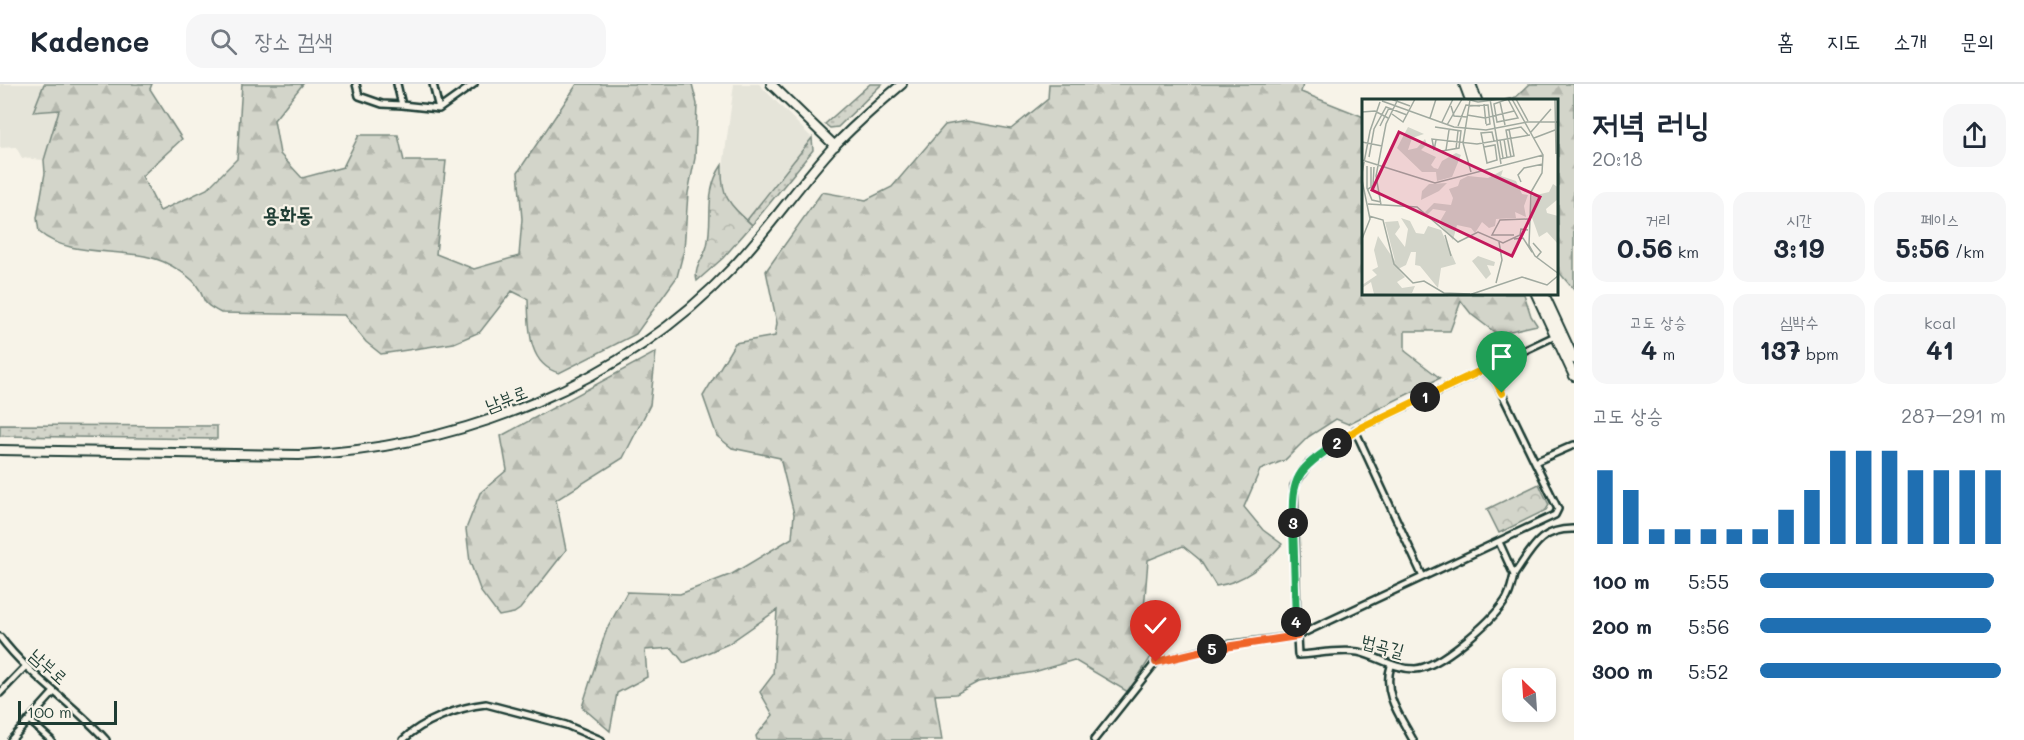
<!DOCTYPE html>
<html lang="ko">
<meta charset="utf-8">
<style>
body{margin:0;font-family:Mali,"Poor Story",sans-serif;background:#f6f6f7;color:#1f2937;height:100vh;display:flex;flex-direction:column;font-size:22px;white-space:nowrap}
*{box-sizing:border-box;margin:0}
p{font-size:20px;color:#747a83}
.icon{flex:none;width:33px;height:33px;fill:none;stroke:currentColor;stroke-width:2;stroke-linecap:round;stroke-linejoin:round}
.map{position:relative;flex:1;overflow:hidden}
.panel{display:flex;flex-direction:column;background:#fff;width:450px}
.panel>*{flex:none}
.needle{width:39px;rotate:335deg}
.tools{position:absolute;left:1502px;top:584px;display:grid;gap:12px}
.tools a{display:grid;place-items:center;width:54px;height:54px;border-radius:12px;background:#fff;box-shadow:0 3px 9px #0003;font-size:30px}
.scale{position:absolute;left:18px;bottom:15px;width:99px;box-sizing:border-box;padding-left:6px;border:3px solid #1f3d34;border-top:0;font-size:16px;line-height:21px;white-space:nowrap;color:#1f3d34;-webkit-text-stroke:4px #f7f3e8;paint-order:stroke}
.pin{position:absolute;display:grid;place-items:center;width:51px;height:51px;color:#fff;margin:-62px -26px;border-radius:50% 50% 50% 0;rotate:-45deg;box-shadow:0 0 6px #0007}
.pin .icon{rotate:45deg}
.km{position:absolute;width:30px;height:30px;margin:-15px;border-radius:50%;background:#222;color:#fff;font-size:16px;line-height:30px;text-align:center}
.round{display:grid;place-items:center;flex:none;width:63px;height:63px;border-radius:18px;background:#f6f6f7}
.summary{display:flex;align-items:center;justify-content:space-between;height:102px;padding:0 18px}
h1{font-size:33px;font-weight:700;line-height:45px}
.metrics{display:grid;grid-template-columns:repeat(3,1fr);gap:9px;height:102px;padding:6px 18px}
.metrics div{display:grid;align-content:center;border-radius:15px;background:#f6f6f7;text-align:center}
.metrics b{font-size:26px;font-weight:700}
.metrics small{font-size:16px;font-weight:400}
.metrics p{font-size:16px}
.chart{height:168px;padding:12px 18px}
.chart p{display:flex;justify-content:space-between}
.chart svg{width:100%;height:108px;margin-top:6px;stroke:#1f6fb2;stroke-width:6}
ul{padding:0 18px;list-style:none;font-size:20px}
li{display:grid;grid-template-columns:96px 72px 1fr;align-items:center;height:45px}
li i{height:15px;border-radius:8px;background:#1f6fb2}
header{display:flex;align-items:center;gap:36px;box-sizing:border-box;height:84px;padding:0 30px;background:#fff;border-bottom:2px solid #e0e1e3}
header strong{font-size:28px}
nav{display:flex;gap:33px;margin-inline-start:auto;font-size:21px}
.search{width:420px;height:54px;background:#f6f6f7;display:flex;align-items:center;gap:15px;box-sizing:border-box;padding:0 21px;border-radius:18px;color:#747a83;font-size:22px}
main{display:flex;flex:1;min-height:0}
.map>svg:first-child{display:block}
</style>
<header>
<strong>Kadence</strong>
<div class="search"><svg class="icon" aria-label="search" viewBox="0 0 24 24"><circle cx="10" cy="10" r="6"/><path d="M15 15l6 6"/></svg>장소 검색</div>
<nav><a>홈</a><a>지도</a><a>소개</a><a>문의</a></nav>
</header>
<main>
<div class="map">
<svg width="1574" height="656" viewBox="0 0 1574 656">
<defs>
<pattern id="grass-dots" width="8" height="8" patternUnits="userSpaceOnUse" patternTransform="scale(1.5)"><rect width="8" height="8" fill="#d3d5ca"/><path d="M2 2h.1M6 6h.1" fill="none" stroke="#b5b8ae" stroke-width="1.8" stroke-linecap="round"/></pattern>
<pattern id="forest-firs" width="22" height="20" patternUnits="userSpaceOnUse" patternTransform="scale(1.5)"><rect width="22" height="20" fill="#d3d5ca"/><path d="M5 1l3.5 6h-7zM16 11l3.5 6h-7z" fill="#b5b8ae"/></pattern>
<pattern id="park-crowns" width="20" height="18" patternUnits="userSpaceOnUse" patternTransform="scale(1.5)"><rect width="20" height="18" fill="#d3d5ca"/><path d="M2 6a3 3 0 1 1 6 0M12 15a3 3 0 1 1 6 0" fill="none" stroke="#b5b8ae"/></pattern>
</defs>
<rect width="100%" height="100%" fill="#f7f3e8"/>
<filter id="ink" filterUnits="userSpaceOnUse"><feTurbulence type="fractalNoise" baseFrequency=".0167" numOctaves="2"/><feDisplacementMap in="SourceGraphic" scale="12" xChannelSelector="R" yChannelSelector="G"/><feConvolveMatrix kernelMatrix="1 2 1 2 8 2 1 2 1" color-interpolation-filters="sRGB"/></filter>
<g filter="url(#ink)">
<path fill="#e5e4d9" d="M0,0H44L33,28L59,25L44,76L22,74L16,63L0,64Z
M734,0H759L812,54L747,136L724,112L721,99Z"/>
<path fill="url(#grass-dots)" stroke="#79897f" stroke-width="1.5" d="M870,0H882L838,43L830,44L825,40Z
M812,54L813,66L752,141L747,136Z
M0,341L217,342V355L0,352Z"/>
<path fill="url(#forest-firs)" stroke="#79897f" stroke-width="1.5" d="M44,0H152L150,5L182,55L142,92L160,127L207,105L237,75L242,0H303L274,36L280,70L302,94L343,83L359,51H398L404,77H446L436,170L474,185L519,172L522,135L518,88L577,0H692L697,20L695,74L688,109L684,166L677,193L636,250L559,289C527,280 529,243 528,215L512,207L480,248L454,259L381,270L366,258L344,231L221,229C196,216 209,217 195,199C189,192 173,182 164,178C124,161 72,176 39,148L37,134L45,89L44,76L59,26L33,28Z
M1049,0H1303L1301,8L1364,33V210H1524L1531,232L1537,241L1497,250L1472,231L1461,217L1450,247H1405V267L1440,294L1348,340L1336,335L1308,353L1285,376L1260,386L1244,423L1263,446L1282,460C1264,481 1244,498 1216,502L1200,476L1183,462L1148,476L1143,538L1153,570L1128,608L1074,576L1034,588L978,598L956,610L935,611L942,656H757L756,652L773,631L760,608L773,591L777,526L728,560L684,579L672,564L645,566L647,593L617,609L610,647L582,623L606,547L627,508L680,510L732,490L792,454L794,430L780,374L732,364L717,352L703,312L735,259L775,252L777,239L766,187L822,108L866,116L892,103L945,41L966,37L1011,45L1048,15Z
M1530,0H1574V206L1558,187V16H1505L1516,13Z
M656,268L650,321L623,374L556,416L566,466L520,525L514,529L499,532L481,508L470,478L466,445L480,409L507,386L501,352Z"/>
<path fill="url(#park-crowns)" stroke="#79897f" stroke-width="1.5" d="M722,81C721,113 728,119 752,141L723,174L697,197C693,184 704,174 707,162C714,132 703,109 722,81Z
M1539,400L1549,421L1546,426L1499,449L1487,425Z"/>
<g fill="none" stroke-linecap="round" stroke-linejoin="round">
<g stroke="#1f3d34" stroke-width="10">
<path id="street" d="M356,0L359,12L382,20L402,21L397,0
M433,0L439,25
M402,21L439,25L474,0
M1555,252L1360,344L1308,380L1294,402L1297,552L1555,431L1558,425L1535,378L1574,361
M1489,283L1535,378
M1355,346L1423,493
M1514,491C1532,465 1540,444 1574,445
M0,553C30,593 73,619 106,656
M1391,582C1382,609 1400,632 1413,656
M0,609L26,582
M29,636L51,656
M11,656L54,608
M403,656C422,637 459,623 486,620L566,641L601,656
M1094,656L1156,578L1226,561L1297,552L1298,571C1317,570 1340,565 1358,568C1378,572 1393,585 1415,585C1439,584 1491,538 1505,517C1510,511 1512,499 1514,491L1499,458"/>
</g>
<g stroke="#1f3d34" stroke-width="12">
<path id="secondary" d="M771,0L835,62
M1464,0L1470,16
M1471,0L1477,16
M1536,210L1574,292
M1544,210L1574,275
M0,366L299,371C459,364 622,301 733,183C770,144 799,100 835,61C856,40 879,19 902,0"/>
</g>
<use href="#street" stroke="#f7f3e8" stroke-width="5"/>
<use href="#secondary" stroke="#f7f3e8" stroke-width="8"/>
</g>
</g>
<g fill="none" stroke-linecap="round" stroke-linejoin="round" filter="url(#ink)">
<g stroke="#fff" stroke-width="12">
<path id="split-1" d="M1425,313L1489,283L1502,309"/>
</g>
<g stroke="#fff" stroke-width="12">
<path id="split-2" d="M1337,359L1360,344L1425,313"/>
</g>
<g stroke="#fff" stroke-width="12">
<path id="split-3" d="M1293,439C1291,390 1299,386 1337,359"/>
</g>
<g stroke="#fff" stroke-width="12">
<path id="split-4" d="M1293,439L1296,538"/>
</g>
<g stroke="#fff" stroke-width="12">
<path id="split-5" d="M1212,565L1297,552L1296,538"/>
</g>
<g stroke="#fff" stroke-width="12">
<path id="split-6" d="M1156,578L1212,565"/>
</g>
<use href="#split-1" stroke="#f5b400" stroke-width="8"/>
<use href="#split-2" stroke="#f5b400" stroke-width="8"/>
<use href="#split-3" stroke="#22a559" stroke-width="8"/>
<use href="#split-4" stroke="#22a559" stroke-width="8"/>
<use href="#split-5" stroke="#f0652b" stroke-width="8"/>
<use href="#split-6" stroke="#f0652b" stroke-width="8"/>
</g>
<g text-anchor="middle" dominant-baseline="central" stroke-width="4.5" stroke-linejoin="round" paint-order="stroke">
<g font-size="18" fill="#1f3d34" stroke="#f7f3e8">
<text transform="translate(506 314) rotate(-21)">남부로</text>
<text transform="translate(1383 561) rotate(15)">법곡길</text>
<text transform="translate(49 582) rotate(42)">남부로</text>
</g>
<g font-size="21" font-weight="bold" fill="#1f3d34" stroke="#f7f3e8">
<text x="288" y="129">용화동</text>
</g>
</g>
<g transform="translate(1362 15)">
<rect width="196" height="196" fill="#f7f3e8"/>
<path d="M46,28L62,35L50,39L46,51L55,49L63,40L65,45L59,51L74,58L69,66L72,69L76,70L80,62L94,54L99,56L90,78L75,82L74,73H60L35,49ZM141,71L139,77L154,82L160,95L166,96L162,107L164,118L153,113L154,119L134,120L133,127L127,129L120,123L113,134L109,129L95,126L91,141L77,124L84,112L71,110L65,116L63,113L72,104L89,106L91,99L87,90L96,87L98,81L106,77L126,79ZM85,84L77,92L59,101L60,92L67,85ZM191,85L197,89L196,100L184,110L185,114L196,117V145L185,133L177,138L168,113L170,97L187,93ZM39,119L48,122L54,134L62,135L66,127L79,131L94,165L79,169L76,189L58,167L53,166L54,153H49L44,166L36,170L43,178L35,183L40,189L53,187L50,194L12,195L9,183L0,189V186L15,176L10,171L16,168L12,151L16,137L33,162L23,123L36,122L38,128L33,135L43,148L46,130ZM116,157L133,163L132,167L125,166L129,175L124,180L110,162Z" fill="#d3d5ca"/>
<path fill="none" stroke="#a1aaa0" stroke-width="1.5" d="M29,0L48,7M104,0L116,3L139,0M128,0L139,65M146,0L156,19L135,23L132,5ZM150,0L181,56L180,74L169,93L167,146L173,157L197,175M154,0L166,22M193,0L194,55M108,1L101,44L109,73M20,2L92,28L124,31L165,23H197M138,3L143,26M122,5L124,25M89,7L92,17L105,18M107,7L126,6L128,25L124,26M0,13L13,12L26,19M30,15L41,23L53,0M105,16L123,19L152,12M68,19L74,0M80,23L91,0M85,26L100,0M18,27L27,9M96,27L104,6L118,7M73,28L99,32L97,49L80,52M169,33L189,10M172,39L193,31M142,40L145,59M74,41L72,51L70,40L115,45L168,36M138,41L141,59M0,43L20,47M122,48L133,46L135,61L125,64L119,34L130,33L132,42M94,50L96,32M84,51L87,31M7,58L12,30L24,8L45,16M149,58L144,31L159,28L166,36M138,60L152,57L147,30M0,61L73,84L181,56M5,67V89L10,101L19,103M0,74L8,32L18,3M0,81L8,120L0,140M159,83L156,76L162,69L181,65M9,88V68M6,90L11,87L12,68M6,105L55,108L96,143L116,133L141,144L158,136L159,130L166,131M19,106L14,77L24,25L36,0M7,117L21,121L32,165L51,184L62,182L82,194L108,195M83,136L89,157M152,136H130L138,121L166,120M152,140L161,139L170,153M171,144L179,153L175,158M134,184L140,161L137,143M107,196L160,178L185,186L197,176"/>
<path fill="#c2185b" fill-opacity="0.15" stroke="#c2185b" stroke-width="3" d="M37,33L178,98L150,157L10,91Z"/>
<rect width="196" height="196" fill="none" stroke="#1f3d34" stroke-width="3"/>
</g>
</svg>
<div class="tools">
<a><svg class="needle" viewBox="-14 -14 28 28"><path d="M0-13l5 13h-10z" fill="#e53935"/><path d="M0 13l5-13h-10z" fill="#747a83"/></svg></a>
</div>
<div class="scale">100 m</div>
<div class="pin" style="left:1502px;top:309px;background:#1e9e55"><svg class="icon" aria-label="arrive" viewBox="0 0 24 24"><path d="M6 21V4h12l-3 4 3 4H6"/></svg></div>
<div class="pin" style="left:1156px;top:578px;background:#d93025"><svg class="icon" aria-label="check" viewBox="0 0 24 24"><path d="M5 12l5 5 9-10"/></svg></div>
<b class="km" style="left:1425px;top:313px">1</b>
<b class="km" style="left:1337px;top:359px">2</b>
<b class="km" style="left:1293px;top:439px">3</b>
<b class="km" style="left:1296px;top:538px">4</b>
<b class="km" style="left:1212px;top:565px">5</b>
</div>
<section class="panel">
<div class="summary"><div><h1>저녁 러닝</h1><p>20:18</p></div><a class="round"><svg class="icon" aria-label="share" viewBox="0 0 24 24"><path d="M12 15V3M7 8l5-5 5 5M5 13v7h14v-7"/></svg></a></div>
<div class="metrics">
<div><p>거리</p><b>0.56<small> km</small></b></div>
<div><p>시간</p><b>3:19</b></div>
<div><p>페이스</p><b>5:56<small> /km</small></b></div>
</div>
<div class="metrics">
<div><p>고도 상승</p><b>4<small> m</small></b></div>
<div><p>심박수</p><b>137<small> bpm</small></b></div>
<div><p>kcal</p><b>41</b></div>
</div>
<div class="chart"><p><span>고도 상승</span>287–291 m</p>
<svg viewBox="0 0 160 44" preserveAspectRatio="none"><path d="M5 44V14M15 44V22M25 44V38M35 44V38M45 44V38M55 44V38M65 44V38M75 44V30M85 44V22M95 44V6M105 44V6M115 44V6M125 44V14M135 44V14M145 44V14M155 44V14"/></svg>
</div>
<ul>
<li><b>100 m</b>5:55<i style="width:95%"></i></li>
<li><b>200 m</b>5:56<i style="width:94%"></i></li>
<li><b>300 m</b>5:52<i style="width:98%"></i></li>
</ul>
</section>
</main>
